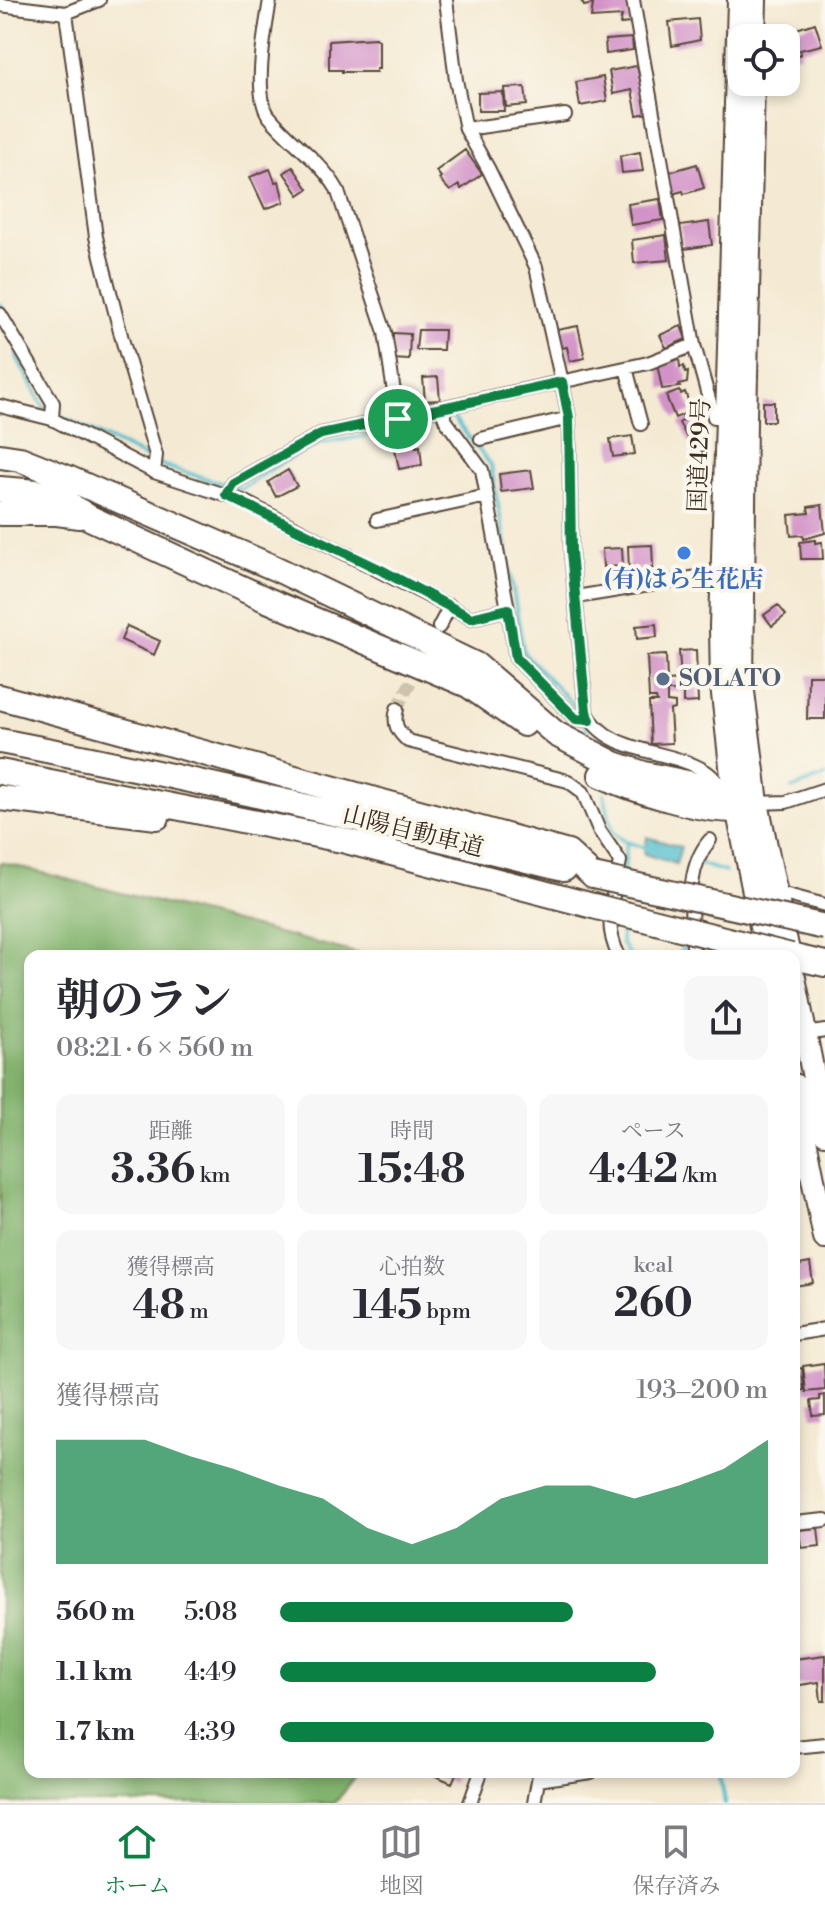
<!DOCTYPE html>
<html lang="ja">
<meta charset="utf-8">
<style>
body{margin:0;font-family:"Libre Bodoni","Noto Serif JP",serif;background:#f7f7f7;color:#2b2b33;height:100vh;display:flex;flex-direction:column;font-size:30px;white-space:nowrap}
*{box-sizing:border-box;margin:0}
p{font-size:26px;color:#7c7c81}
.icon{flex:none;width:44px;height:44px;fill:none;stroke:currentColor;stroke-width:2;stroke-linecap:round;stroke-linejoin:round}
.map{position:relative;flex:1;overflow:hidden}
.side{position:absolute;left:24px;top:950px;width:776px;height:828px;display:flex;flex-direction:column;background:#fff;border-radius:16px;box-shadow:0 4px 12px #0003}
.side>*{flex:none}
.buttons{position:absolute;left:728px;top:24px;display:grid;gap:16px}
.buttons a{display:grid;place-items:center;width:72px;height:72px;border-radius:16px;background:#fff;box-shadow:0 4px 12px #0003;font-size:40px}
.pin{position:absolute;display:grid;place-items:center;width:68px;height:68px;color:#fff;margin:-34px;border:4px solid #fff;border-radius:50%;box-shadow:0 2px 8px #0007}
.round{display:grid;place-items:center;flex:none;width:84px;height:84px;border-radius:16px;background:#f7f7f7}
.overview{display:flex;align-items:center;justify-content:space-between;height:136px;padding:0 32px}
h1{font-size:44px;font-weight:700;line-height:60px}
.figures{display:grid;grid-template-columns:repeat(3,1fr);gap:12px;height:136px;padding:8px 32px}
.figures div{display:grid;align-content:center;border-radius:16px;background:#f7f7f7;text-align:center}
.figures b{font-size:40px;font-weight:700}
.figures small{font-size:22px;font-weight:400}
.figures p{font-size:22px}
.chart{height:224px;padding:16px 32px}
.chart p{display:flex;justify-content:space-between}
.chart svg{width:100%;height:144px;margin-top:8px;fill:#0b8043;opacity:.7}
ul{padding:0 32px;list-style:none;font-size:26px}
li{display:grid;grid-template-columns:128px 96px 1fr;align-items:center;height:60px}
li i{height:20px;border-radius:10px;background:#0b8043}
.tab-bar{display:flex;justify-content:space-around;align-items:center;height:112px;border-top:2px solid #e1e1e2;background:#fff;font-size:22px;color:#7c7c81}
.tab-bar a{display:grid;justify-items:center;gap:4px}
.tab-bar .current{color:#0b8043}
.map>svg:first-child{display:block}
</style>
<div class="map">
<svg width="825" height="1803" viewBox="0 0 825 1803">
<rect width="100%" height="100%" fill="#fbf7ec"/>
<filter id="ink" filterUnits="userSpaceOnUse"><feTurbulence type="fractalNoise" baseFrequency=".0125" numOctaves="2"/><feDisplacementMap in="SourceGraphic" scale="16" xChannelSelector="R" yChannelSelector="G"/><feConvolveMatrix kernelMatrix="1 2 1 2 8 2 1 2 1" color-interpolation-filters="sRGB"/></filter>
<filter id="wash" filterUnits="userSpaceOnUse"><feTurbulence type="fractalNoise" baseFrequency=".006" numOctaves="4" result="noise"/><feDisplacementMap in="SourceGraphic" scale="32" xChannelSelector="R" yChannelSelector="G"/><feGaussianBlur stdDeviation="1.8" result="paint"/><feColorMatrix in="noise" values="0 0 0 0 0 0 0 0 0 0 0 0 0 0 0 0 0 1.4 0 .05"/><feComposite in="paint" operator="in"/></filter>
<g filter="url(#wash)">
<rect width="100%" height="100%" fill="#f4e9d2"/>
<path fill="#83b46e" stroke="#5f6f46" stroke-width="2" d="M0,862L368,956H30V1772H360L335,1803H0Z"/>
<path fill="#53becf" stroke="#477476" stroke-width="2" d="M647,837L681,847L676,864L644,854Z"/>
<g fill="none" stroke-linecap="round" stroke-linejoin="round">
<path stroke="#53becf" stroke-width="4" d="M0,304L16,325L18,339
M17,352V357L43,406L48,409
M56,414L164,466L241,489L281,463L318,444L365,436L451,415L491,465L524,653L577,709L591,740
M792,789L825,776
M604,794L613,833L626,842L624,876
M626,842L651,849
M697,863L725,872
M686,889L689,860L697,849
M801,891L825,896
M622,921L621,943L630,956
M677,956L686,945V938
M720,1772L725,1803
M605,1774L624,1772
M527,1803L532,1772"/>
</g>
<g id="blocks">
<path fill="#d292c8" d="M581,0H627L630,23L620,24L622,16L591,18L593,4L584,6Z
M698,19L700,40L672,46L669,22Z
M815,23L822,45L800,50L801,54L792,57L784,33Z
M375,38L379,40V69H376V72H342V70H329V41Z
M632,38L633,50L606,54L605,40Z
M637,66L648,113L637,115L632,90L613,94L609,71Z
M603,77L607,101L580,106L576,82Z
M525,87L527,105L506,107L504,88Z
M503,92L504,111H478V93Z
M465,150L482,174L461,189L459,185L450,191L439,179L441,177L436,171Z
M640,152L643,171L622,173L620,156Z
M697,164L704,188L684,194L683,191L672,194L666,173Z
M293,167L308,189L299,195L284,173Z
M270,169L275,182L279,181L284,202L265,209L250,177Z
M660,199L663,220L631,225L628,204Z
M709,222L712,245L683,249L680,226Z
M666,235L669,260L634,263L632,240Z
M578,326L585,358L570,361L567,347L561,348L557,330Z
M681,326L686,339L666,348L660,335Z
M418,330H444L443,350H416Z
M393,333L410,334L409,360L392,359Z
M679,359L680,367L684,366L685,373L688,372L687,383L679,385L680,387L662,389L657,364Z
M438,377L440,400L425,401L423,378Z
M679,391L681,394L685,392L692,411L675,418L666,396Z
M763,402H774V421H763Z
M695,414L701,425L697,427L704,439L697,443L702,451L696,454L679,423Z
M411,430L416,447L420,446L422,465L399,469L392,434Z
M632,436L635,454L613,457L610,439Z
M288,470L297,486L276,497L268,482Z
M531,470L534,488L501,492L499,474Z
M822,505L825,533L804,539L803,535L791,536L789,515L809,513L808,507Z
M815,540V543L822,542L823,559H801L800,542Z
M652,545L653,568L629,570L628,546Z
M622,548L623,566L603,567L602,549Z
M778,605L786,615L772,626L764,615Z
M656,624L657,637L637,639L636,626Z
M127,626L160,641L154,655L121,640Z
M696,650L698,702L683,703V691H667V702L675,703V709L670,710L672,743L651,744L649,702H657L656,698H649L647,656L666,655L667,681L681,680L679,651Z
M808,675H825V719H807Z
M810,1263L813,1283L794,1286V1266Z
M824,1363L825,1390L806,1392L803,1366Z
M802,1368L804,1390L794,1393V1369Z
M825,1395V1415L813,1416L811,1401L820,1400V1396Z
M818,1528L820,1546L801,1548L799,1530Z
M825,1655V1701H821L819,1682L794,1686V1659Z
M435,1772H457L452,1783L433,1775Z"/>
</g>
</g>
<g filter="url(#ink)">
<use href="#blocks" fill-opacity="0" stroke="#574739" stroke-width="2"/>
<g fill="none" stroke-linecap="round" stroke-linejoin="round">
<path stroke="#cfc3ae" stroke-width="12" stroke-dasharray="12 6" stroke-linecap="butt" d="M397,709L421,662"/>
<g stroke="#574739" stroke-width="16">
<path id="minor" d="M270,0C266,27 252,94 269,116C290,142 319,159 337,189L385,332L398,419
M446,0L456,80L466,129L489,170L536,267L562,382L569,418L571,552L586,711C606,755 668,748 705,771C712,775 717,782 723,788
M633,0L694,345L714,417H730
M0,5L66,13L99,0
M66,13L96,237L122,339L156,455L154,472
M466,129L565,115
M0,314L53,403L52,419
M626,368L641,424
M0,406L52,419L154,472L243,501L471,618L508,609L482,470L446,421L441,409
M481,439L569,418
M226,495L233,483L321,434L648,363L694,345
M377,520L487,496
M576,597L722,573
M508,609L516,658L576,719L590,720
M439,627L450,606
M397,709C393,724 397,731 408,741L568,781L583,792L599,830L620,861C614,894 602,924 619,956
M757,803L786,802L825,789
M776,892L825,905
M688,956L693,949C692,912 684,870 710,840
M806,1034L825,1031
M794,1334L825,1329
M794,1523L825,1520
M794,1747L825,1744
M538,1780L591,1772
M470,1803L481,1772
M534,1803L539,1775"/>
</g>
<g stroke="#574739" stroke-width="26">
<path id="trunk" d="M739,0L721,627L722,685L734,793L767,956
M754,38L755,0
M753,82L745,418L742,684L757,803L789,956
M794,978L825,1133
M794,1085L825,1238"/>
</g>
<g stroke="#574739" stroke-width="28">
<path id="motorway" d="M0,456L20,459L70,479L279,570L476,665L556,734L614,764L644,774L734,793L757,803
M0,489L37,492L62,500L90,518L265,599L468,685L524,724
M0,513H57L80,516
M0,697L568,853L593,876
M0,741C190,777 377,823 564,869
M0,772L342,840L593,906
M601,775C631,789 706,814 739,809C745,808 751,805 757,803
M0,798L157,817
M794,957L825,964"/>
</g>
<use href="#minor" stroke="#fff" stroke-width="12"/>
<use href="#trunk" stroke="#fff" stroke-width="22"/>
<use href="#motorway" stroke="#fff" stroke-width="24"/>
<g stroke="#574739" stroke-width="28" stroke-linecap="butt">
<path id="motorway-bridge" d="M593,876L825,927
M593,906L791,956"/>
</g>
<use href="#motorway-bridge" stroke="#fff" stroke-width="24"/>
</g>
</g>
<g fill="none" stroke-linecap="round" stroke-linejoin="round" filter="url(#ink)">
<g stroke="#fff" stroke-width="16">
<path id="route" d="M562,382L569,418L571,552L586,711L590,720L576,719L516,658L508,609L471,618L381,570L226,495L233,483L321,434Z"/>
</g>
<use href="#route" stroke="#0b8043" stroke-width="10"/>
</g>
<circle fill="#3f7fe0" stroke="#fbf7ec" stroke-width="3" cx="684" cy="553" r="8"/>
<circle fill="#5c6f8a" stroke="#fbf7ec" stroke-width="3" cx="663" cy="679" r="8"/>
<g text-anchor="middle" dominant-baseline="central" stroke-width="8" stroke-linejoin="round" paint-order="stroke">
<g font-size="24" fill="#3b2a1e" stroke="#fbf7ec">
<text transform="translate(700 455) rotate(-88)">国道429号</text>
<text transform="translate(413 832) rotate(14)">山陽自動車道</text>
</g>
<g font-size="24" font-weight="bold" fill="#366cbe" stroke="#fbf7ec">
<text x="684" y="580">(有)はら生花店</text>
</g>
<g font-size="24" font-weight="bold" fill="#4e5e75" stroke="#fbf7ec" text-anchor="start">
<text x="679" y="679">SOLATO</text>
</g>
</g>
</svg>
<div class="buttons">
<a><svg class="icon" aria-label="locate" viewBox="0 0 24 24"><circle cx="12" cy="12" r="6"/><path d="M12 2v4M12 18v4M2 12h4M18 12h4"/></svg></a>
</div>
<div class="pin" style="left:398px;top:419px;background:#1e9e55"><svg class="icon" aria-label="arrive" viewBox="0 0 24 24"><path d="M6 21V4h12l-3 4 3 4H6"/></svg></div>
<section class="side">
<div class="overview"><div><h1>朝のラン</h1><p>08:21 · 6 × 560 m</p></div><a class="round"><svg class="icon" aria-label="share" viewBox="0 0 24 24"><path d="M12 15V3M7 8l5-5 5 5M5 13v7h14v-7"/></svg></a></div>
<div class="figures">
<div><p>距離</p><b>3.36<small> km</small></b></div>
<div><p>時間</p><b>15:48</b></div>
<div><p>ペース</p><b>4:42<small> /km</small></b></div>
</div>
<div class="figures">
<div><p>獲得標高</p><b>48<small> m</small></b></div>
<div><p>心拍数</p><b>145<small> bpm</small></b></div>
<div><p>kcal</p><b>260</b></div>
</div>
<div class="chart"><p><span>獲得標高</span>193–200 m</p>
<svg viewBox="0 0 160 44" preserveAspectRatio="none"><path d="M0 44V6L10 6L20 6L30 11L40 15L50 20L60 24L70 33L80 38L90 33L100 24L110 20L120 20L130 24L140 20L150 15L160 6V44z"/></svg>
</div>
<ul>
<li><b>560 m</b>5:08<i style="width:60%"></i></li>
<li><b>1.1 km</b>4:49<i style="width:77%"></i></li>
<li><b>1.7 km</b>4:39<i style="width:89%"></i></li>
</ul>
</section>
</div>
<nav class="tab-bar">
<a class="current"><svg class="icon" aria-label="home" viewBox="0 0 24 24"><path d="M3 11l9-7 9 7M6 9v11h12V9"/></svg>ホーム</a>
<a><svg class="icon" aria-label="map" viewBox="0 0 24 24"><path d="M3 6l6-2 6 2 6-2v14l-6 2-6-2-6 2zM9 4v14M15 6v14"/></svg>地図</a>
<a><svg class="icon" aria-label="saved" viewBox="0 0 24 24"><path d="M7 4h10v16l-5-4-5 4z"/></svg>保存済み</a>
</nav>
